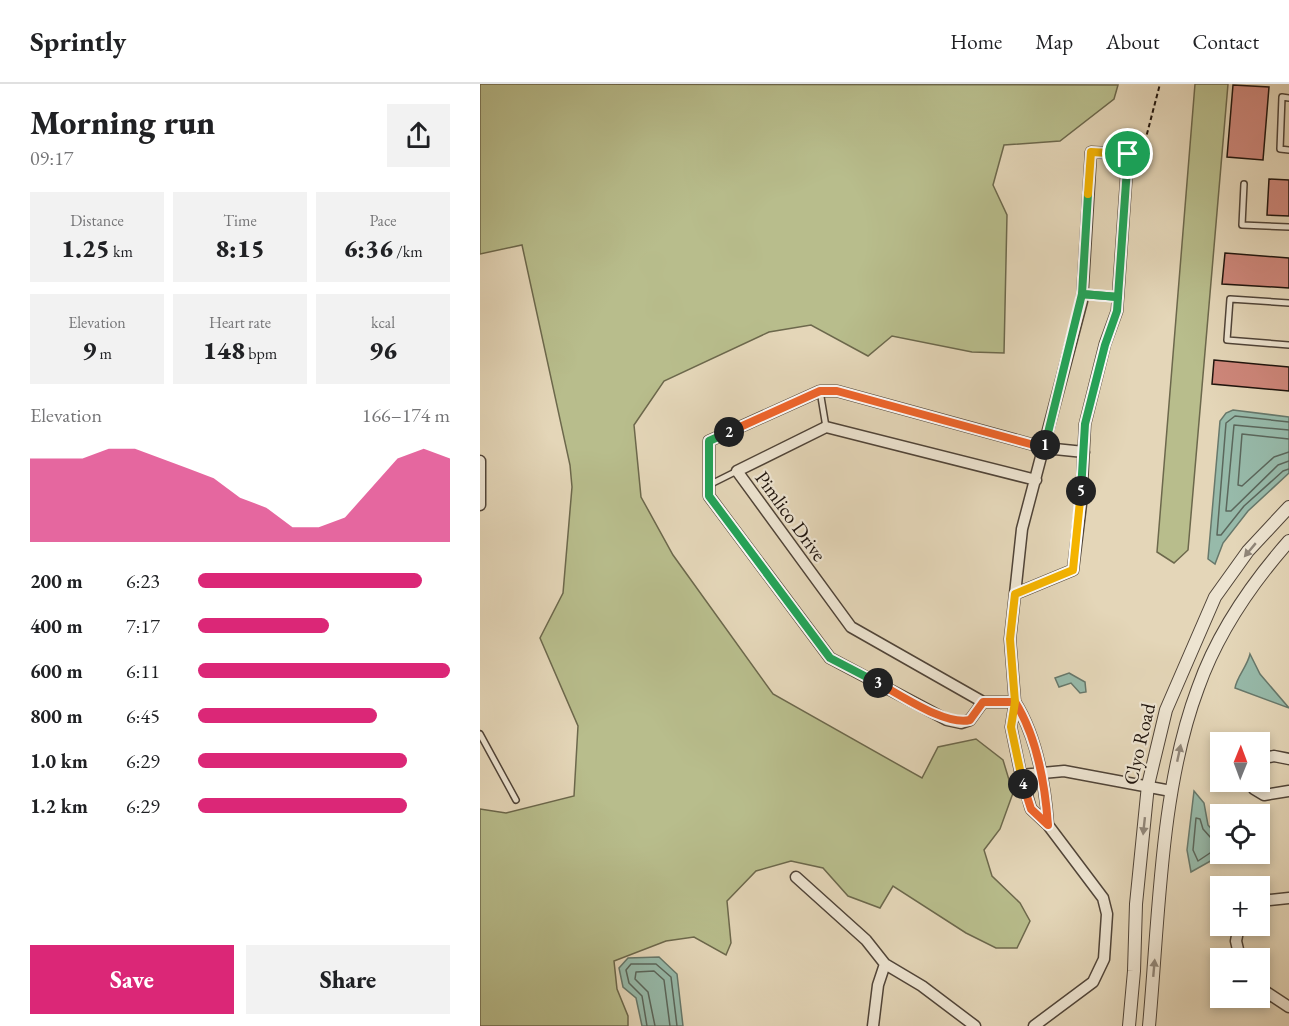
<!DOCTYPE html>
<meta charset="utf-8">
<style>
body{margin:0;font-family:"EB Garamond",serif;background:#f2f2f2;color:#202124;height:100vh;display:flex;flex-direction:column;font-size:22px;white-space:nowrap}
*{box-sizing:border-box;margin:0}
p{font-size:20px;color:#757577}
.icon{flex:none;width:33px;height:33px;fill:none;stroke:currentColor;stroke-width:2;stroke-linecap:round;stroke-linejoin:round}
.map{position:relative;flex:1;overflow:hidden}
.side{display:flex;flex-direction:column;background:#fff;width:480px}
.side>*{flex:none}
.needle{width:39px;rotate:1deg}
.tools{position:absolute;left:730px;top:648px;display:grid;gap:12px}
.tools a{display:grid;place-items:center;width:60px;height:60px;border-radius:0px;background:#fff;box-shadow:0 3px 9px #0003;font-size:30px}
.pin{position:absolute;display:grid;place-items:center;width:51px;height:51px;color:#fff;margin:-26px;border:3px solid #fff;border-radius:50%;box-shadow:0 2px 6px #0007}
.km{position:absolute;width:30px;height:30px;margin:-15px;border-radius:50%;background:#222;color:#fff;font-size:16px;line-height:30px;text-align:center}
.round{display:grid;place-items:center;flex:none;width:63px;height:63px;border-radius:0px;background:#f2f2f2}
.summary{display:flex;align-items:center;justify-content:space-between;height:102px;padding:0 30px}
h1{font-size:33px;font-weight:800;line-height:45px}
.metrics{display:grid;grid-template-columns:repeat(3,1fr);gap:9px;height:102px;padding:6px 30px}
.metrics div{display:grid;align-content:center;border-radius:0px;background:#f2f2f2;text-align:center}
.metrics b{font-size:26px;font-weight:800}
.metrics small{font-size:16px;font-weight:400}
.metrics p{font-size:16px}
.chart{height:168px;padding:12px 30px}
.chart p{display:flex;justify-content:space-between}
.chart svg{width:100%;height:108px;margin-top:6px;fill:#db2777;opacity:.7}
.primary-button{display:flex;gap:12px;margin-top:auto;padding:12px 30px}
.primary-button a{flex:1;height:69px;border-radius:0px;background:#db2777;color:#fff;font-size:24px;font-weight:800;line-height:69px;text-align:center}
.primary-button a+a{background:#f2f2f2;color:#202124}
ul{padding:0 30px;list-style:none;font-size:20px}
li{display:grid;grid-template-columns:96px 72px 1fr;align-items:center;height:45px}
li i{height:15px;border-radius:8px;background:#db2777}
header{display:flex;align-items:center;gap:36px;box-sizing:border-box;height:84px;padding:0 30px;background:#fff;border-bottom:2px solid #e0e0e0}
header strong{font-size:28px}
nav{display:flex;gap:33px;margin-inline-start:auto;font-size:21px}
main{display:flex;flex:1;min-height:0}
.map>svg:first-child{display:block}
</style>
<header>
<strong>Sprintly</strong>
<nav><a>Home</a><a>Map</a><a>About</a><a>Contact</a></nav>
</header>
<main>
<section class="side">
<div class="summary"><div><h1>Morning run</h1><p>09:17</p></div><a class="round"><svg class="icon" aria-label="share" viewBox="0 0 24 24"><path d="M12 15V3M7 8l5-5 5 5M5 13v7h14v-7"/></svg></a></div>
<div class="metrics">
<div><p>Distance</p><b>1.25<small> km</small></b></div>
<div><p>Time</p><b>8:15</b></div>
<div><p>Pace</p><b>6:36<small> /km</small></b></div>
</div>
<div class="metrics">
<div><p>Elevation</p><b>9<small> m</small></b></div>
<div><p>Heart rate</p><b>148<small> bpm</small></b></div>
<div><p>kcal</p><b>96</b></div>
</div>
<div class="chart"><p><span>Elevation</span>166–174 m</p>
<svg viewBox="0 0 160 44" preserveAspectRatio="none"><path d="M0 44V10L10 10L20 10L30 6L40 6L50 10L60 14L70 18L80 26L90 30L100 38L110 38L120 34L130 22L140 10L150 6L160 10V44z"/></svg>
</div>
<ul>
<li><b>200 m</b>6:23<i style="width:89%"></i></li>
<li><b>400 m</b>7:17<i style="width:52%"></i></li>
<li><b>600 m</b>6:11<i style="width:100%"></i></li>
<li><b>800 m</b>6:45<i style="width:71%"></i></li>
<li><b>1.0 km</b>6:29<i style="width:83%"></i></li>
<li><b>1.2 km</b>6:29<i style="width:83%"></i></li>
</ul>
<div class="primary-button"><a>Save</a><a>Share</a></div>
</section>
<div class="map">
<svg width="809" height="942" viewBox="0 0 809 942">
<rect width="100%" height="100%" fill="#e4d6b8"/>
<filter id="stains"><feTurbulence type="fractalNoise" baseFrequency=".00333" numOctaves="4"/><feColorMatrix values="0 0 0 0 .2 0 0 0 0 .09 0 0 0 0 .02 0 0 0 .5 -.17"/></filter>
<radialGradient id="worn" r=".72"><stop offset=".6" stop-color="#630" stop-opacity="0"/><stop offset="1" stop-color="#630" stop-opacity=".3"/></radialGradient>
<path fill="#b8bd8c" stroke="#6c684c" stroke-width="1.5" d="M0,0L638,1L634,15L580,57L524,61L513,101L527,131L524,269L492,268L412,252L388,272L331,241L289,248L184,297L154,341L161,413L193,471L293,610L442,694L458,663L496,655L523,676L533,709L520,745L504,766L512,792L540,819L550,837L537,864H516L486,849L413,802L400,824L368,812L343,784L311,777L276,787L247,817L251,859L246,871L214,853L186,857L134,877L137,905L148,932V942H0V725L26,729L94,712L98,642L60,554L83,509L92,403L90,381L42,161L0,170Z
M715,0H748L708,466L694,479L677,468Z"/>
<path fill="#97baaa" stroke="#67786b" stroke-width="1.5" d="M753,326L809,333V389L768,427L743,459L735,480L728,475L740,337L746,329Z
M770,570L780,590L809,624L755,604C757,592 767,583 770,570Z
M589,589L605,598L606,608L600,609L591,599L579,603L575,594Z
M714,707L724,719L728,741L741,756V770H743L711,788L707,766Z
M179,873L197,890L203,942H162L156,914L143,903L139,884L148,874Z"/>
<g fill="none" stroke-linecap="round" stroke-linejoin="round">
<path stroke="#5b675c" stroke-width="1.5" d="M809,338L755,332L746,339L737,451H741L764,422L803,387L809,385
M809,346L754,341L746,427H751L798,381L809,377
M809,355L762,350L758,401L762,402L794,373L809,368
M716,734L720,735L723,745L739,763L718,777L713,766Z
M167,942L162,912L149,899L146,886L151,880H176L191,893L197,942
M175,942L168,908L155,895L156,888L174,887L184,896L190,942"/>
</g>
<path fill="#ce877b" stroke="#1f140d" stroke-width="1.5" d="M753,1L789,3L783,76L747,73Z
M789,95L809,96V132L787,131Z
M745,169L809,174V204L742,200Z
M734,276L809,283V307L732,300Z"/>
<g fill="none" stroke-linecap="round" stroke-linejoin="round">
<g stroke="#504438" stroke-width="8">
<path id="service" d="M809,14L802,13L800,65L809,66
M764,100L762,141L809,143
M602,210L638,213
M809,219L750,215L747,256L809,261
M340,307L346,343
M229,401L257,387
M0,650L36,716"/>
</g>
<g stroke="#504438" stroke-width="13">
<path id="minor" d="M0,377V421
M535,510L542,445L602,217L611,68L648,70L637,227L625,260L605,340L601,420L593,486L535,510L530,555L535,618L531,643L541,691L551,725L568,741L623,814L627,830L624,875L613,898L554,942
M503,618L490,636L481,639L467,636L350,574L229,412V357L340,307H357L565,364L604,368
M535,618H503L371,543L257,387L346,343L556,396
M535,618C557,653 565,700 568,741
M780,675L794,672L809,675
M541,691L584,687L691,707
M771,698L774,705L784,711L809,707
M316,793L386,856L405,880L442,902L495,942
M780,817L809,814
M759,842L756,857L760,874
M780,904L809,923
M393,942L398,901L405,880"/>
</g>
<g stroke="#504438" stroke-width="14">
<path id="tertiary" d="M649,942L654,887L656,820L668,701L686,626L735,513L768,467L809,423
M669,942C679,834 680,705 718,604C737,550 772,499 809,457"/>
</g>
<path stroke="#1f140d" stroke-width="2" stroke-dasharray="4.5 3" stroke-linecap="butt" d="M663,65L680,0"/>
<use href="#service" stroke="#ede4d1" stroke-width="5"/>
<use href="#minor" stroke="#ede4d1" stroke-width="10"/>
<use href="#tertiary" stroke="#ede4d1" stroke-width="12"/>
</g>
<defs><path id="oneway-solid" d="M-6-.8H1V-3.2L6.5 0L1 3.2V.8H-6Z" transform="scale(1.5)"/></defs>
<g fill="#908679">
<use href="#oneway-solid" transform="translate(770 466) rotate(130)"/>
<use href="#oneway-solid" transform="translate(699 669) rotate(-78)"/>
<use href="#oneway-solid" transform="translate(664 742) rotate(96)"/>
<use href="#oneway-solid" transform="translate(674 884) rotate(-85)"/>
</g>
<g fill="none" stroke-linecap="round" stroke-linejoin="round">
<g stroke="#fff" stroke-width="12">
<path id="split-1" d="M565,361L602,210L638,213L648,70"/>
</g>
<g stroke="#fff" stroke-width="12">
<path id="split-2" d="M249,348L340,307H357L565,364V361"/>
</g>
<g stroke="#fff" stroke-width="12">
<path id="split-3" d="M249,348L229,357V412L350,574L398,599"/>
</g>
<g stroke="#fff" stroke-width="12">
<path id="split-4" d="M398,599C421,611 465,642 490,636L503,618H535C557,653 565,700 568,741L551,725L543,700"/>
</g>
<g stroke="#fff" stroke-width="12">
<path id="split-5" d="M543,700L531,643L535,618L530,555L535,510L593,486L601,407"/>
</g>
<g stroke="#fff" stroke-width="12">
<path id="split-6" d="M601,407L605,340L625,261L637,227L638,213L602,210L608,110"/>
</g>
<g stroke="#fff" stroke-width="12">
<path id="split-7" d="M608,110L611,68L648,70"/>
</g>
<use href="#split-1" stroke="#22a559" stroke-width="8"/>
<use href="#split-2" stroke="#f0652b" stroke-width="8"/>
<use href="#split-3" stroke="#22a559" stroke-width="8"/>
<use href="#split-4" stroke="#f0652b" stroke-width="8"/>
<use href="#split-5" stroke="#f5b400" stroke-width="8"/>
<use href="#split-6" stroke="#22a559" stroke-width="8"/>
<use href="#split-7" stroke="#f5b400" stroke-width="8"/>
</g>
<g text-anchor="middle" dominant-baseline="central" stroke-width="4.5" stroke-linejoin="round" paint-order="stroke">
<g font-size="20" fill="#1f140d" stroke="#ede4d1">
<text transform="translate(311 432) rotate(54)">Pimlico Drive</text>
<text transform="translate(659 660) rotate(-77)">Clyo Road</text>
</g>
</g>
<rect width="100%" height="100%" filter="url(#stains)"/>
<rect width="100%" height="100%" fill="url(#worn)"/>
</svg>
<div class="tools">
<a><svg class="needle" viewBox="-14 -14 28 28"><path d="M0-13l5 13h-10z" fill="#e53935"/><path d="M0 13l5-13h-10z" fill="#757577"/></svg></a>
<a><svg class="icon" aria-label="locate" viewBox="0 0 24 24"><circle cx="12" cy="12" r="6"/><path d="M12 2v4M12 18v4M2 12h4M18 12h4"/></svg></a>
<a>+</a>
<a>−</a>
</div>
<div class="pin" style="left:648px;top:70px;background:#1e9e55"><svg class="icon" aria-label="arrive" viewBox="0 0 24 24"><path d="M6 21V4h12l-3 4 3 4H6"/></svg></div>
<b class="km" style="left:565px;top:361px">1</b>
<b class="km" style="left:249px;top:348px">2</b>
<b class="km" style="left:398px;top:599px">3</b>
<b class="km" style="left:543px;top:700px">4</b>
<b class="km" style="left:601px;top:407px">5</b>
</div>
</main>
